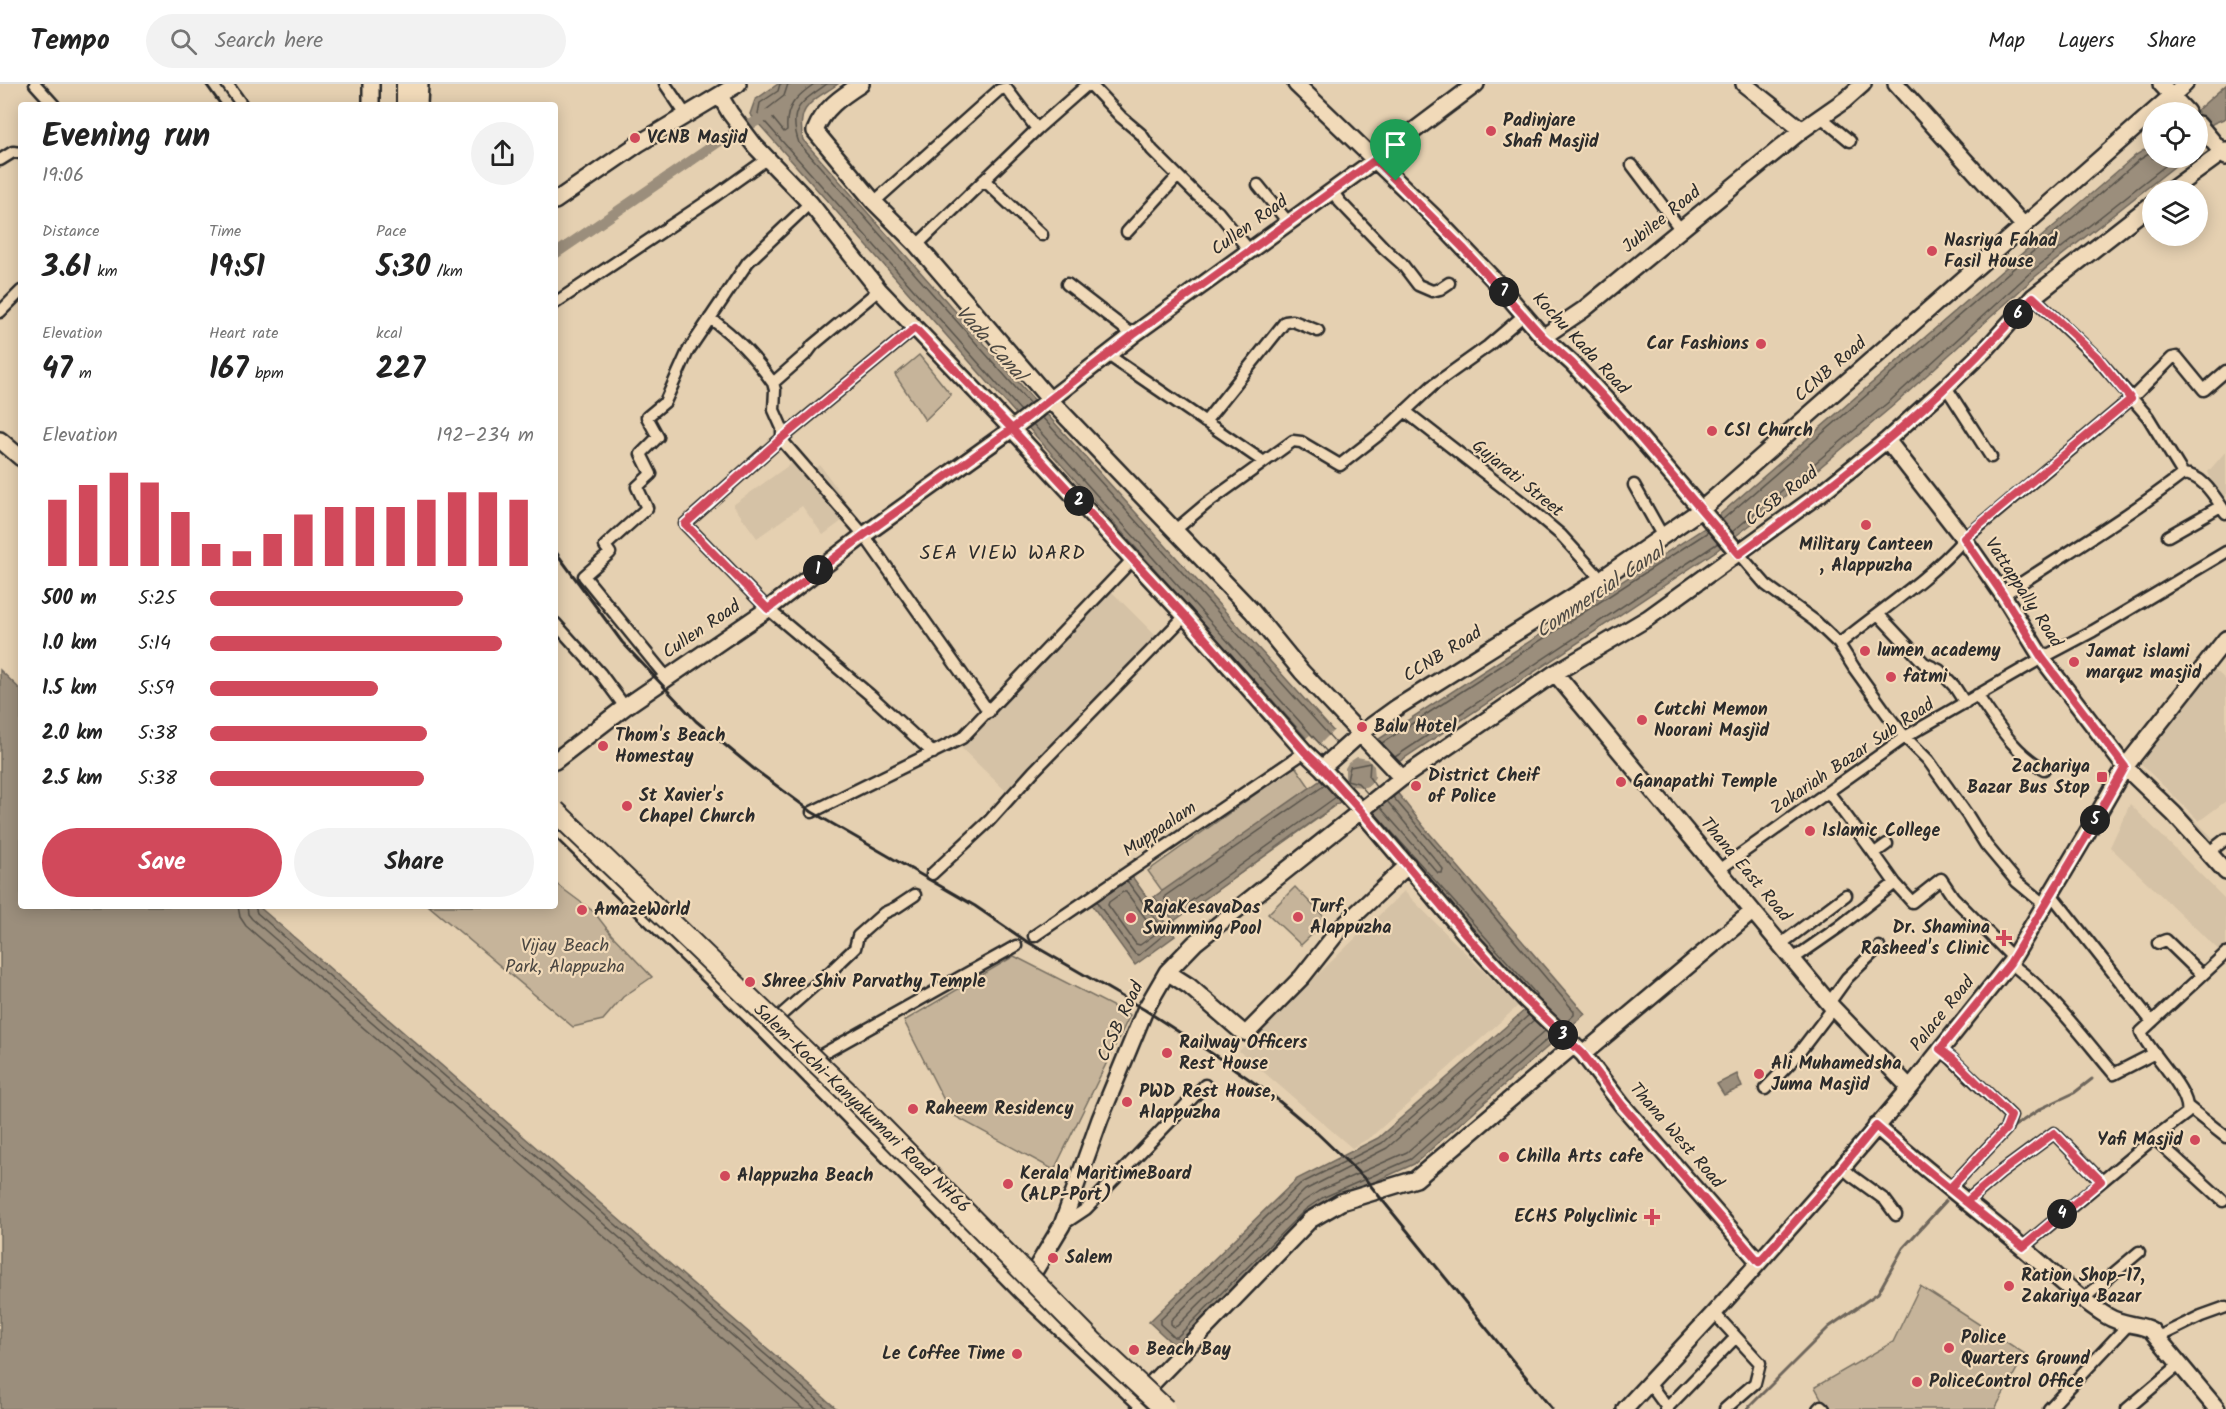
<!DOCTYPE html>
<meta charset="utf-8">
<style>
body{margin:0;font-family:Kalam,sans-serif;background:#f2f2f2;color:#222;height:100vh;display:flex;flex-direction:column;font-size:22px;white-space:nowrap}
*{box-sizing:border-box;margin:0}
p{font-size:20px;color:#767676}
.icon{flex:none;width:33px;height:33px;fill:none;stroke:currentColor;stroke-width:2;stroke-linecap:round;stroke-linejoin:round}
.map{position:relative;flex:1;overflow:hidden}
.details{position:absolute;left:18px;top:18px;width:540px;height:807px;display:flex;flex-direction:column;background:#fff;border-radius:6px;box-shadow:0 3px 15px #0003}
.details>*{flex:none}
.fabs{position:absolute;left:2142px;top:18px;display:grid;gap:12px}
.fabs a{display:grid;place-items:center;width:66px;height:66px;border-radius:50%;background:#fff;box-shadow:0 3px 15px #0003;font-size:30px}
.pin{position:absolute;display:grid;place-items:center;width:51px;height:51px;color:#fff;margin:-62px -26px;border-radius:50% 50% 50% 0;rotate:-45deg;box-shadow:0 0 6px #0007}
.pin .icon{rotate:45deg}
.km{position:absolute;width:30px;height:30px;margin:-15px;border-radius:50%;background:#222;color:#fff;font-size:16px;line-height:30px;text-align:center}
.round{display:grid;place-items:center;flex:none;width:63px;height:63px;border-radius:32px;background:#f2f2f2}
.headline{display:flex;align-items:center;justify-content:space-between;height:102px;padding:0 24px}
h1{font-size:33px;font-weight:800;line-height:45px}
.stats{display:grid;grid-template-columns:repeat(3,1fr);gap:9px;height:102px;padding:6px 24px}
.stats div{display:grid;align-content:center}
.stats b{font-size:30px;font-weight:800}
.stats small{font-size:16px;font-weight:400}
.stats p{font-size:16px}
.chart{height:168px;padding:12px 24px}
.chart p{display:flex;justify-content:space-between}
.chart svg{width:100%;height:108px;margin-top:6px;stroke:#d1495b;stroke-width:6}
.action{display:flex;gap:12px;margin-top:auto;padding:12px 24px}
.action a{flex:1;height:69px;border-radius:36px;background:#d1495b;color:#fff;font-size:24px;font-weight:800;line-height:69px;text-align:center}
.action a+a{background:#f2f2f2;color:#222}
ul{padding:0 24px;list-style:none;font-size:20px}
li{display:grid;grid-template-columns:96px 72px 1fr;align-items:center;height:45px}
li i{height:15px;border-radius:8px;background:#d1495b}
header{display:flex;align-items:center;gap:36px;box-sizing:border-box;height:84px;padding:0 30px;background:#fff;border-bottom:2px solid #e0e0e0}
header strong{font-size:28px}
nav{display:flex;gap:33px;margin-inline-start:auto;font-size:21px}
.search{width:420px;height:54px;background:#f2f2f2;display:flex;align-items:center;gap:15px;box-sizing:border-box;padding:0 21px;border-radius:33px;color:#767676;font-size:22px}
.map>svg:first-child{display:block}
</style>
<header>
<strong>Tempo</strong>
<div class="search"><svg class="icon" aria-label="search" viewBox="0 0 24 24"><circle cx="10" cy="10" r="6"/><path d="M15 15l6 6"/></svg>Search here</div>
<nav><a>Map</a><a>Layers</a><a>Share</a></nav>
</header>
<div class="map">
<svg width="2226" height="1325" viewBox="0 0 2226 1325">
<rect width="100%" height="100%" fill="#e5d0b1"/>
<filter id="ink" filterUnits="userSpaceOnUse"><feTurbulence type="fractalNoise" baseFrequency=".0167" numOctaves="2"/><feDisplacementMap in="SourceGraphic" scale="12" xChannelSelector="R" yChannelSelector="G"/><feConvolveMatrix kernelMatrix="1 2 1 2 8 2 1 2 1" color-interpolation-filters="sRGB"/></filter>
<g filter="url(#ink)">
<path fill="#d5c2a6" d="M2226,367V419L2215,405L2208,388Z
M799,374L810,389L820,381L854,428L823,451L802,422L757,454L733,421Z
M1103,499L1155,551L1011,712L957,660L1016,587L1090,518Z
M2212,583L2226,596V717L2199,737L2138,677Z
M2165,706L2215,756L2207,764L2159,709Z
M2130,720L2226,816V873L2110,763Z
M1404,807L1518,922L1371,1053L1352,1064L1239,967Z"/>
<path fill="#c6b49a" stroke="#787062" stroke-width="1.5" d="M919,271L951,311L925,336L895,291Z
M1295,682L1327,728L1180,832L1148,787Z
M555,799L594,828L611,850L652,893L623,913L603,936L573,943L429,822H555Z
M1295,803L1327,836L1301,861L1268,830Z
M1014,872L1130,931L1054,1086L951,1030L904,937Z
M1920,1202L2025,1270L1995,1325H1827L1815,1303L1893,1258Z"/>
<path fill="#9b8e7b" stroke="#6e665b" stroke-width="1.5" d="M778,0H838C812,18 796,21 803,56L1052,336L1344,659L1356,670L1703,445L2136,71L2152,61V74H2185L2036,192L1895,320L1762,432L1716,467L1382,689L1424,743L1585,930L1414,1080L1325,1120L1309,1130L1176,1263L1149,1238L1297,1095L1378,1054L1526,925L1351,710L1174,837L1154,813L1335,686L1016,330L750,30L755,16Z
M2226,1V34L2214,39L2198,50V28H2195Z
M0,586L21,606V822H258L837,1325H0Z
M1128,787L1175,852L1135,881L1088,816Z
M1737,990L1742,1003L1724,1011L1717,1000Z"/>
<path fill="#e5d0b1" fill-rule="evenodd" d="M1335,645L1356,666L1373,654L1398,682L1386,690L1400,707L1372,727L1374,730L1368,735L1350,714L1343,719L1321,693L1304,656L1310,651L1316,657L1321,659ZM1357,673L1367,675L1374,682L1375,693L1370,701L1365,703L1351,702L1345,694V684L1348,679Z"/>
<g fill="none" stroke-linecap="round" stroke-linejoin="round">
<path stroke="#58534b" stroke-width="1.5" d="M780,0L778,7L760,19L758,30L1021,327
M788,0L784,12L766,26L784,48L787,46C785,22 797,12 814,0
M827,0C801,18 787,25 799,59L1030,320
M1042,333L1336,659
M1033,340L1327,668
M1722,436L2139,76L2152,68
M1732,448L1891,316L2032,187L2175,74
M1382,659L1708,448
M1395,673L1718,459
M1325,701L1165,812V816L1174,827H1177L1336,713
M1368,710L1358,699L1347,696L1350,683L1370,679L1369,693L1376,703
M1393,713L1574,927V931L1564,940
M1380,723L1438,789H1442L1443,785L1387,717
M1374,728L1536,910L1538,915
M1123,808H1126L1155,847L1154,851L1140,861L1136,860L1108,821L1109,818Z
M1097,817L1098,820L1135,870L1139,871L1166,849L1127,797
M238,822L240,833L246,842L803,1325
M247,822L248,830L252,835L817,1325
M255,822L257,829L828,1325
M1529,931L1382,1059L1300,1100L1160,1236V1240L1174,1253H1177L1306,1125L1322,1114L1411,1075L1551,952
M1534,936L1387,1064L1305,1106L1171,1236V1240L1174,1243L1177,1242L1301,1119L1319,1107L1407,1068L1545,947"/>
<path stroke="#6e665b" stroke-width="3" d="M2010,1045L2042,1024L2074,1009L2092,995
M1747,1325L1829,1243L1878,1209L1903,1164L1946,1117"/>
<path stroke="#9b8e7b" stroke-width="10" d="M555,170L720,57L768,31"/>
<g stroke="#2b2b2b" stroke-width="15">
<path id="street" d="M35,0L54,21
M227,0L242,21
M665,0L686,31
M1090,0L1121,33L1141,50L1152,66L1197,111L1218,128L1249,166
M1821,33L1850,57
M0,76L13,68L21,69
M1632,81L1681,146
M984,96L1042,151
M1258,101L1288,138
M1332,107L1340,118L1385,165L1402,180L1418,201L1432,207L1440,205L1449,199
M874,118L999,6L1006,4L1037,45
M1127,148L1178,92
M917,161L1037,45L1088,0
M1067,200L1133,251
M879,206L813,261L807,269L773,299L775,306L774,326L782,344V354L785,360L864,451L989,628
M2033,213L2097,274L2148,333L2183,390
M555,219L715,112L767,75
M0,228L21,207
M710,234C736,253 754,272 773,299
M915,244L782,354L685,440L768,525L870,611L933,669
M1108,271L1264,378
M1946,303L1991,373
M1405,327L1523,419L1561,451L1601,495
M1205,338L1285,238L1293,237L1318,247
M1634,401L1662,451
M1174,447L1206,420L1293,357L1301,358L1340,381L1386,345L1432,302L1488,262L1524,231
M2168,452L2221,422
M1739,470L1766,501L1815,537L1839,560L1854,584L1890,634L1905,653L1928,676L1968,732L1986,761L2017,798L2045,821
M2003,511C2063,471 2126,434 2183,390C2204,391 2215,414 2226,429
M1879,531L1924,579L1939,586L1954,602L1965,619
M555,539L600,589L625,623
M1839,560C1882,525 1928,496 1964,455L2131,315L2172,274L2177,273L2204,306L2226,287
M667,594L584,492L610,469L605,462L647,424L637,403L651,390L641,370L658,353L647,333L665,318L688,267L748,178L810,119
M1977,611C1997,639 2013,668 2044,685
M1829,709L1873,768H1876L1887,760
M812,728L962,654L1133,475
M1873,768L1895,799
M2208,769L2226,755
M1717,787L1905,653L2042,574L2093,547L2226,468
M932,790L989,737L1033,688L1185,532
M2051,810L2152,938
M1034,852L1305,668
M2158,859L2166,856L2202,891
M1781,860L1846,811
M1793,875L1839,843L1895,799L1912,818L1941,795L1953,813L2013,874
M2010,879C2051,909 2081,951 2114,990L2155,969
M1829,919L1847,894L1879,863
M772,939L832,886L855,864L858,852L884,829L897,823L915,811
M1940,965L1952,975L2011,1032L2006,1045L1950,1104
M812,976L1016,862
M1765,1005L1794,975L1833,924
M2188,1023L2226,1053
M2154,1054L2223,1117
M1842,1083L1852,1092L1885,1116L1896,1131
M1966,1118L2000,1089L2054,1049L2101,1097
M1062,1141L1086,1125L1205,1001
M2023,1163L2154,1054L2187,1029C2192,1007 2149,969 2141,948L2226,869
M2082,1216L2139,1168
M1714,1229L1760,1279L1755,1299L1725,1325
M2158,1253L2201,1232L2226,1223
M1649,1299L1668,1325
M1666,1325L1735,1254
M1818,1325L1821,1322L1824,1325
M2049,1325L2128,1241
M2127,1325L2180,1280"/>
</g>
<g stroke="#2b2b2b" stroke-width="20">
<path id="secondary" d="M371,0V21
M861,0C841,13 824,24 815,47L874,118L917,161L1050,316L1252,527L1302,588L1402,694
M1296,0L1433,132L1496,198L1543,253L1572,279L1623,334L1739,470
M1744,0L1802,46L1845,16L1863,0
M1896,0L2024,142
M2161,0L2187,28
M720,12L730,29L755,62L810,119L879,206L1012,345L1185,532L1305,668L1322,684L1360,726L1467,852L1525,915L1583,970L1622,1021L1759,1178
M419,21L420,0
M2198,40L2226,73
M2171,106L2226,66
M555,117L638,60L738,0
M1543,253L1583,226L1802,46
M0,356L21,374
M1887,356L1964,455L2003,511L2042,574L2125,683L2174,730L2226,788
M1555,589L1833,924L1910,1004
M555,677L625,623L768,525L864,451L1012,345L1133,251L1375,76L1476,0
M1322,684L1360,650L1396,624L1601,495L1702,425L2185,0
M555,741L765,946L1022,1208L1147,1325
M1167,888L1189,902L1241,947L1247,949L1302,893L1340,845L1408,781
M1583,970L1752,828
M1876,1042C1923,1084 1973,1122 2022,1163C2050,1186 2076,1213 2107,1232C2123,1242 2138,1239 2151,1246L2217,1325
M1022,1208L1062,1141L1100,1035L1145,926L1167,888L1195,859L1402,694L1555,589L1648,534L1821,409L1887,356L1946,303L1988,263L2033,213L2152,120
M1139,1313L1310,1136L1341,1118L1416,1095L1573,962
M1625,1325L1714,1229L1824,1105L1910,1004L2010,879L2083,756L2125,683L2226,555"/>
</g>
<g stroke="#2b2b2b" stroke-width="24">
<path id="highway" d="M407,21V0"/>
</g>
<use href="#street" stroke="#f1dab9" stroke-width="10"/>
<use href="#secondary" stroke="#f1dab9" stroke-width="15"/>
<use href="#highway" stroke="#f1dab9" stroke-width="20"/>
<path stroke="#2b2b2b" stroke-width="3" d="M206,0L221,21
M555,467L622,558L696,637L754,685L812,728L975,822L1026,857L1145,926L1222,976L1273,1012L1317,1049L1366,1096L1552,1325"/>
<g stroke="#2b2b2b" stroke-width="24" stroke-linecap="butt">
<path id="highway-bridge" d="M555,727L846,1007L1092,1257L1165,1325"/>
</g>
<use href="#highway-bridge" stroke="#f1dab9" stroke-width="20"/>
</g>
</g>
<g fill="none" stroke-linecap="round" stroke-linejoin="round" filter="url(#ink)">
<g stroke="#fff" stroke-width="12">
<path id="route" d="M1396,97L1375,76L1133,251L1012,345L864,451L768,525L685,440L782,354L915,244L1012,345L1185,532L1305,668L1322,684L1360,726L1467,852L1525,915L1583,970L1622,1021L1759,1178L1824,1105L1876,1042C1923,1084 1973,1124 2023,1163L2101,1097L2054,1049L2000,1089L1966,1118L1950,1104L2006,1045L2011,1032L1953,975L1940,965L2010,879L2084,756L2125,683L2042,574L2003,511L1964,454L2131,315L2097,273L2033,213C1987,264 1939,312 1887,356C1839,396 1789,433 1739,470L1623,334L1572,279L1543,253L1463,164L1396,97"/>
</g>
<use href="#route" stroke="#d1495b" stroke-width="8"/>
</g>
<g fill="#d1495b" stroke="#f1dab9" stroke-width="2">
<circle cx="1491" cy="47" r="6"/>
<circle cx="635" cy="54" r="6"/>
<circle cx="1932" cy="167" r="6"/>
<circle cx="1761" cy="260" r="6"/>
<circle cx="1712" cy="347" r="6"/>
<circle cx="1866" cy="441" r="6"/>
<circle cx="1865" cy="567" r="6"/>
<circle cx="2074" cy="578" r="6"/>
<circle cx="1891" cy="593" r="6"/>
<circle cx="1642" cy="636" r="6"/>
<circle cx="1362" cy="643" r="6"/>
<circle cx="603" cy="662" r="6"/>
<rect x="2096" y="687" width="12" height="12" rx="3"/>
<circle cx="1621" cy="698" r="6"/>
<circle cx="1416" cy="702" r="6"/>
<circle cx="627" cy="722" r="6"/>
<circle cx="1810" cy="747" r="6"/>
<circle cx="582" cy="826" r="6"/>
<circle cx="1298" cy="833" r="6"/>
<circle cx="1131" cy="834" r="6"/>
<path d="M2001 845h6v6h6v6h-6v6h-6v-6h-6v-6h6z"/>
<circle cx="750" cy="898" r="6"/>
<circle cx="1167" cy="969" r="6"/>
<circle cx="1759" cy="990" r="6"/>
<circle cx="1127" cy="1018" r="6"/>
<circle cx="913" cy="1025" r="6"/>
<circle cx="2195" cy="1056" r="6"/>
<circle cx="1504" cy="1073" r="6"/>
<circle cx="725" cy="1092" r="6"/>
<circle cx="1008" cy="1100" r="6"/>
<path d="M1649 1124h6v6h6v6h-6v6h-6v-6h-6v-6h6z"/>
<circle cx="1053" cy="1174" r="6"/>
<circle cx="2009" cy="1202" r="6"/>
<circle cx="1949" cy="1264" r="6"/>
<circle cx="1134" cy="1266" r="6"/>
<circle cx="1017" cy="1270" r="6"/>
<circle cx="1917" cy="1298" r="6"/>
</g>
<g text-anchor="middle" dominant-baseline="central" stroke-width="4.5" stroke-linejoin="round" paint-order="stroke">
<g font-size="18" font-weight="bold" fill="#2b2b2b" stroke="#f1dab9" text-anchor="start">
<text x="1503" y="37">Padinjare<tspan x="1503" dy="21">Shafi Masjid</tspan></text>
<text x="647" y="54">VCNB Masjid</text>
<text x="1944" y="157">Nasriya Fahad<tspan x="1944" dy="21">Fasil House</tspan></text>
<text x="1749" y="260" text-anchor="end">Car Fashions</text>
<text x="1724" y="347">CSI Church</text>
<text x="1866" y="461" text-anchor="middle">Military Canteen<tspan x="1866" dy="21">, Alappuzha</tspan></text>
<text x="1877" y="567">lumen academy</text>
<text x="2086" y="568">Jamat islami<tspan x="2086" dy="21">marquz masjid</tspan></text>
<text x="1903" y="593">fatmi</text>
<text x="1654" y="626">Cutchi Memon<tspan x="1654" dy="21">Noorani Masjid</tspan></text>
<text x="1374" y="643">Balu Hotel</text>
<text x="615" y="652">Thom's Beach<tspan x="615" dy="21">Homestay</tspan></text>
<text x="2090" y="683" text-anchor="end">Zachariya<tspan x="2090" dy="21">Bazar Bus Stop</tspan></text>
<text x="1428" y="692">District Cheif<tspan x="1428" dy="21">of Police</tspan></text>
<text x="1633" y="698">Ganapathi Temple</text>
<text x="639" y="712">St Xavier's<tspan x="639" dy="21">Chapel Church</tspan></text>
<text x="1822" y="747">Islamic College</text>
<text x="1310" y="823">Turf,<tspan x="1310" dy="21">Alappuzha</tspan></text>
<text x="1143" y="824">RajaKesavaDas<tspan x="1143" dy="21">Swimming Pool</tspan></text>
<text x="594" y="826">AmazeWorld</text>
<text x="1990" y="844" text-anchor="end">Dr. Shamina<tspan x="1990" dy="21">Rasheed's Clinic</tspan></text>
<text x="762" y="898">Shree Shiv Parvathy Temple</text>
<text x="1179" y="959">Railway Officers<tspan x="1179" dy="21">Rest House</tspan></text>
<text x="1771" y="980">Ali Muhamedsha<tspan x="1771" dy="21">Juma Masjid</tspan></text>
<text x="1139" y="1008">PWD Rest House,<tspan x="1139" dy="21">Alappuzha</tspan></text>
<text x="925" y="1025">Raheem Residency</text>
<text x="2183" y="1056" text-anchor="end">Yafi Masjid</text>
<text x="1516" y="1073">Chilla Arts cafe</text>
<text x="1020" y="1090">Kerala MaritimeBoard<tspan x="1020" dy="21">(ALP-Port)</tspan></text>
<text x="737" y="1092">Alappuzha Beach</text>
<text x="1638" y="1133" text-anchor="end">ECHS Polyclinic</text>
<text x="1065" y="1174">Salem</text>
<text x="2021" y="1192">Ration Shop-17,<tspan x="2021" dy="21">Zakariya Bazar</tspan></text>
<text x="1961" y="1254">Police<tspan x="1961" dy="21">Quarters Ground</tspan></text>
<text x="1146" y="1266">Beach Bay</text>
<text x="1005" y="1270" text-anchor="end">Le Coffee Time</text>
<text x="1929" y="1298">PoliceControl Office</text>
</g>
<g font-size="18" fill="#2b2b2b" stroke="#f1dab9">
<text transform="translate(1662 136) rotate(-39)">Jubilee Road</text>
<text transform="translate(1250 142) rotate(-36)">Cullen Road</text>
<text transform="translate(1580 260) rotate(47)">Kochu Kada Road</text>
<text transform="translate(1831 286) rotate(-41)">CCNB Road</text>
<text transform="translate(1517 395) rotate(39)">Gujarati Street</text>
<text transform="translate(1782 413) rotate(-37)">CCSB Road</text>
<text transform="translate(2023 509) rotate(57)">Vattappally Road</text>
<text transform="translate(702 546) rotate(-34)">Cullen Road</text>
<text transform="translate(1443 571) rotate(-32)">CCNB Road</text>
<text transform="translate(1853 673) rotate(-34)">Zakariah Bazar Sub Road</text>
<text transform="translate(1160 746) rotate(-34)">Muppaalam</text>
<text transform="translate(1745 786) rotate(50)">Thana East Road</text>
<text transform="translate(1943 930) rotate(-51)">Palace Road</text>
<text transform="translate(1121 938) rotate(-65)">CCSB Road</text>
<text transform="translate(861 1025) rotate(44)">Salem-Kochi-Kanyakumari Road NH66</text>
<text transform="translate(1676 1052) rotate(49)">Thana West Road</text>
</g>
<g font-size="18" fill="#4a4641" stroke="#f1dab9">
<text x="565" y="862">Vijay Beach<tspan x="565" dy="21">Park, Alappuzha</tspan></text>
</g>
<g font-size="20" font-style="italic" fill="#4d4943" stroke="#f1dab9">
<text transform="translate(990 260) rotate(48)">Vada Canal</text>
<text transform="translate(1601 508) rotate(-34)">Commercial Canal</text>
</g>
<g font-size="20" letter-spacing="1.5" fill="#2b2b2b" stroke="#f1dab9">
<text x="1003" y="470">SEA VIEW WARD</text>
</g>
</g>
</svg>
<div class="fabs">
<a><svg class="icon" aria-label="locate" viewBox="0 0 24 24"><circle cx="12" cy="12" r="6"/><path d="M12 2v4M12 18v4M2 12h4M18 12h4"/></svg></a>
<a><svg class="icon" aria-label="layers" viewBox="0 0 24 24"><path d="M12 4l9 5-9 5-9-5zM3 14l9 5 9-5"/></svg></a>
</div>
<div class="pin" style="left:1396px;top:97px;background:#1e9e55"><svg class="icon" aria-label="arrive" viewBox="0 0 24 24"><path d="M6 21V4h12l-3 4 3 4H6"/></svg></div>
<b class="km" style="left:818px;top:486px">1</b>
<b class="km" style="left:1079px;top:417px">2</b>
<b class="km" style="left:1563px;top:951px">3</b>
<b class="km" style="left:2062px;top:1130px">4</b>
<b class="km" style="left:2095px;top:736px">5</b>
<b class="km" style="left:2018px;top:230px">6</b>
<b class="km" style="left:1504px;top:208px">7</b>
<section class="details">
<div class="headline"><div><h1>Evening run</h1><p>19:06</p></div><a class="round"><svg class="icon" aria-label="share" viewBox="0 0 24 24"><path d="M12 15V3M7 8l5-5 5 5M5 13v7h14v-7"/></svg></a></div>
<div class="stats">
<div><p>Distance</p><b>3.61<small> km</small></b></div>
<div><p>Time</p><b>19:51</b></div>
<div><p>Pace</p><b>5:30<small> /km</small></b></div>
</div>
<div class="stats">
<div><p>Elevation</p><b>47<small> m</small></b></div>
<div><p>Heart rate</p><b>167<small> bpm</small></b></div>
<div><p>kcal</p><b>227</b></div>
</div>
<div class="chart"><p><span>Elevation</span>192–234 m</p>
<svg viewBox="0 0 160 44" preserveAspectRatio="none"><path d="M5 44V17M15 44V11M25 44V6M35 44V10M45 44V22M55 44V35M65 44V38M75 44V31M85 44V23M95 44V20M105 44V20M115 44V20M125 44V17M135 44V14M145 44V14M155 44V17"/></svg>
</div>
<ul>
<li><b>500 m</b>5:25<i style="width:78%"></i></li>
<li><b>1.0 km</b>5:14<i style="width:90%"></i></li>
<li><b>1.5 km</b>5:59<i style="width:52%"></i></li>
<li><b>2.0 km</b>5:38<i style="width:67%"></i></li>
<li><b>2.5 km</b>5:38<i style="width:66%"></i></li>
</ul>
<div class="action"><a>Save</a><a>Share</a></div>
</section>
</div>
